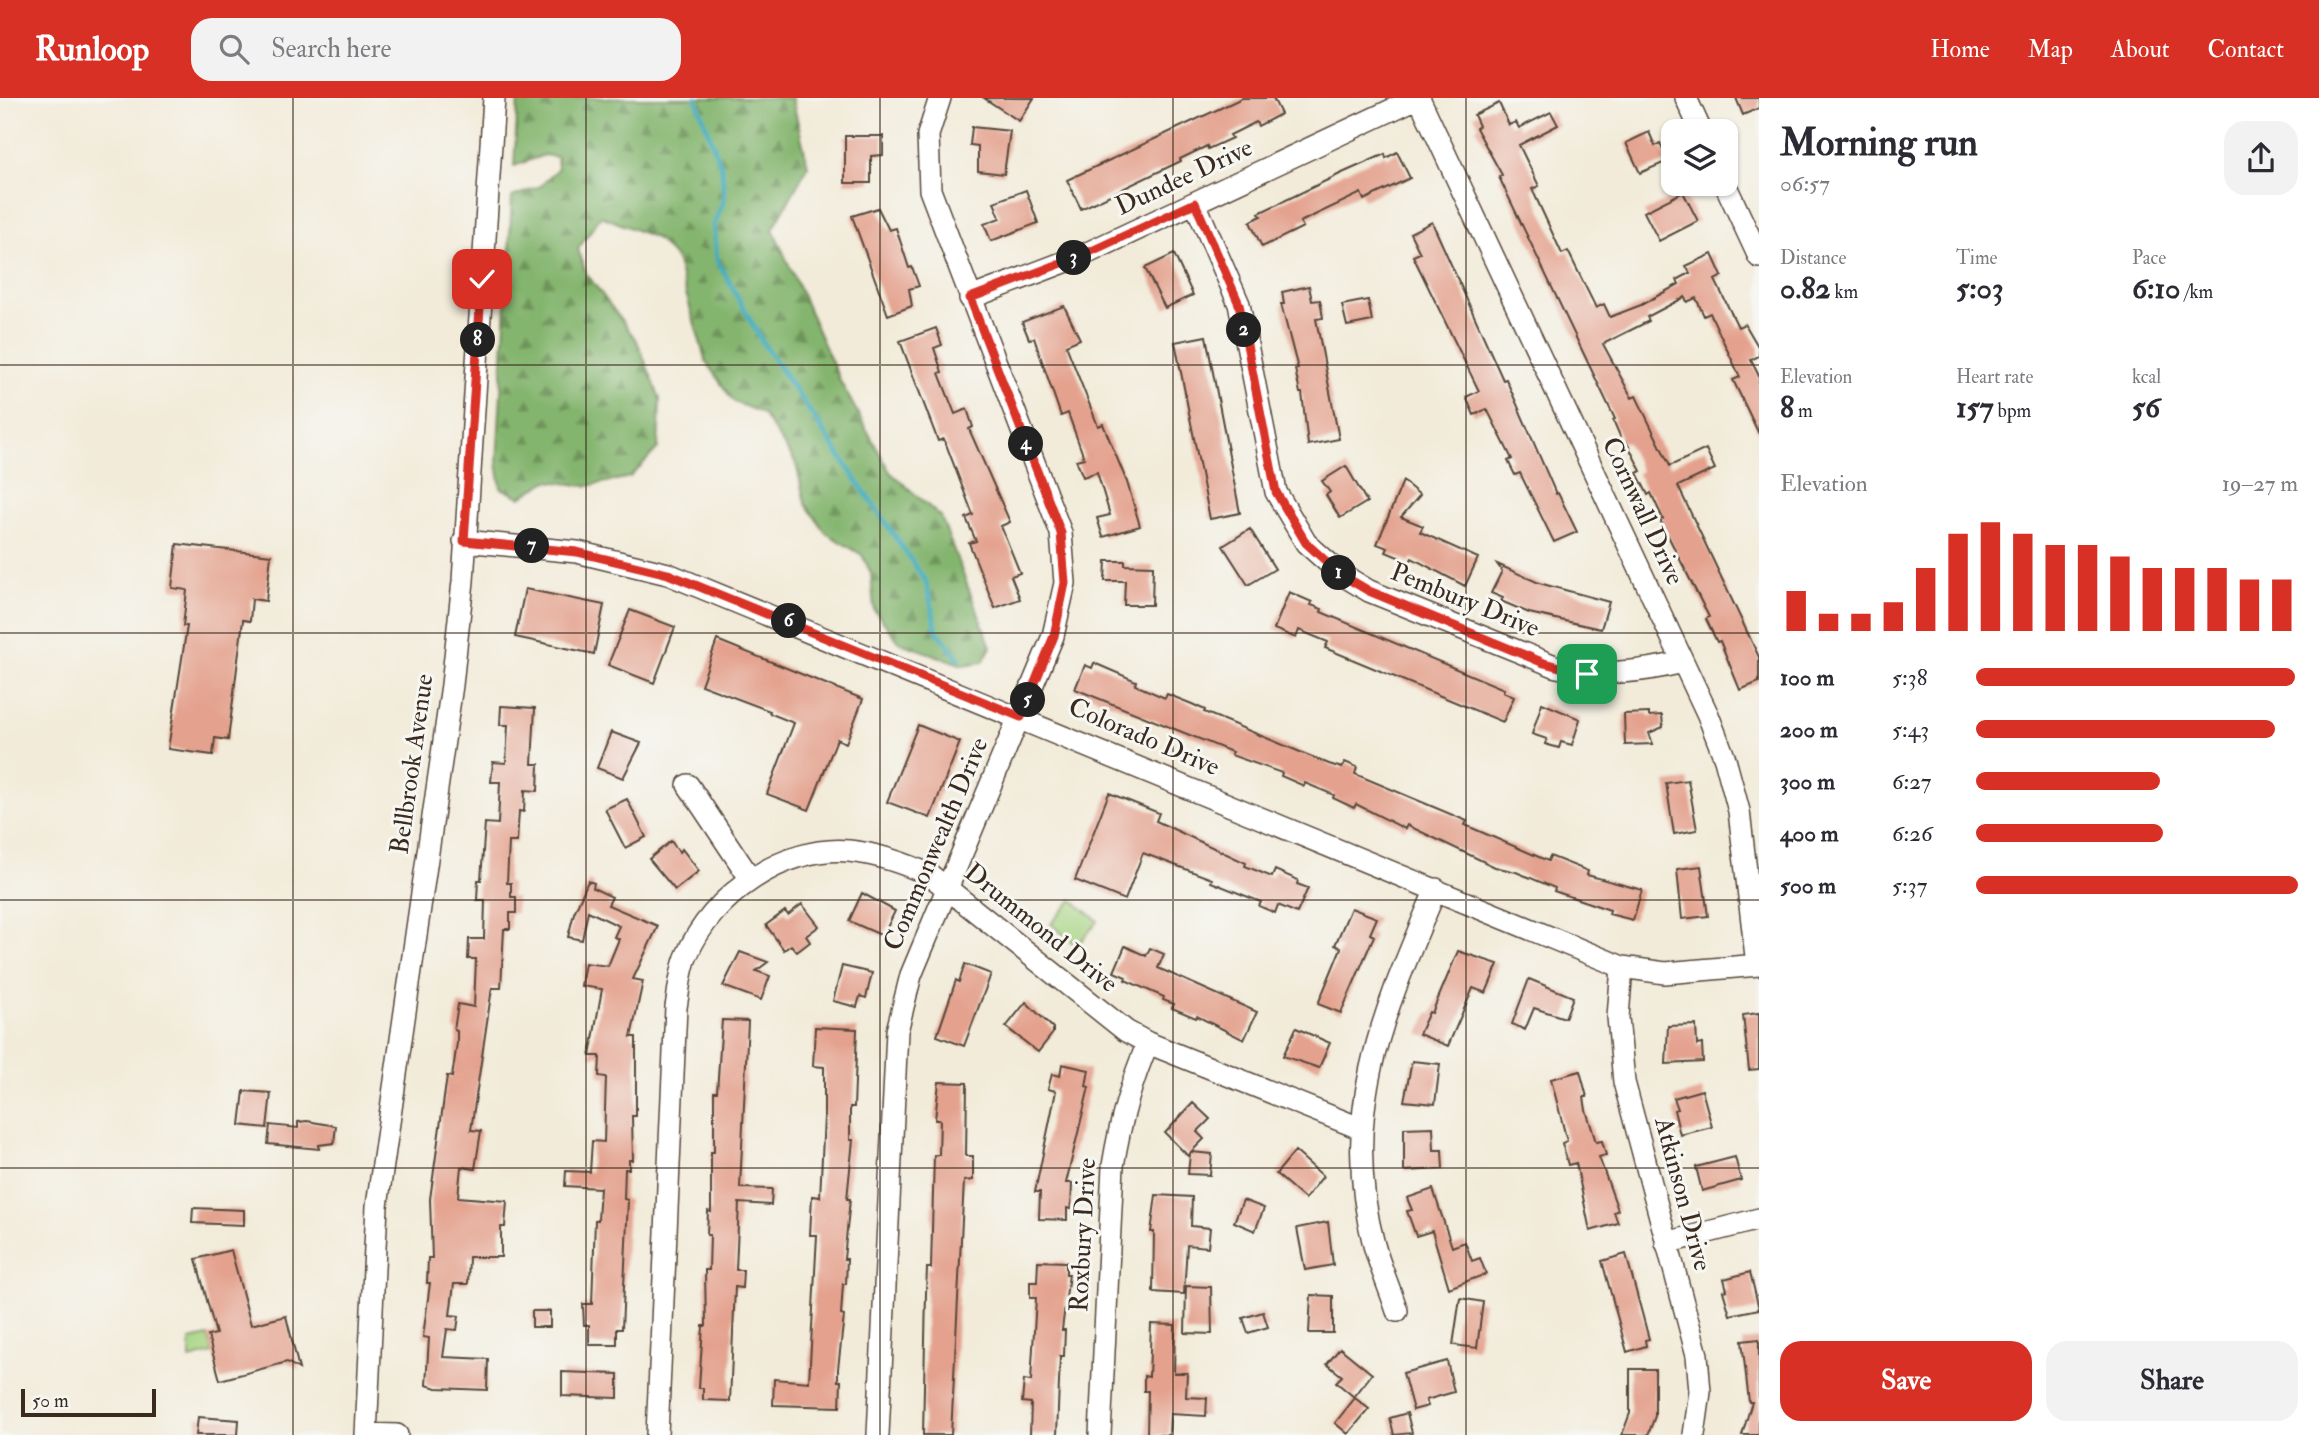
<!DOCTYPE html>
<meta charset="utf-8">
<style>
body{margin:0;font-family:"IM FELL Double Pica",serif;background:#f2f2f3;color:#2b2b33;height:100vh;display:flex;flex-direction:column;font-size:26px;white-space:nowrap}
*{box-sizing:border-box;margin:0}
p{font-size:23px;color:#7c7c81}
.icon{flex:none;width:38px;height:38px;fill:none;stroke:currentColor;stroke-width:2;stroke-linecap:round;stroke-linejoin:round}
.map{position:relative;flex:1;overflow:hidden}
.panel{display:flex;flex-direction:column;background:#fff;width:560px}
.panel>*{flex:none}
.tools{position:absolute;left:1661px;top:21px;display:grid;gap:14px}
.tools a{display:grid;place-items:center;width:77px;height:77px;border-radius:14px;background:#fff;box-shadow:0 2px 5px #0004;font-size:35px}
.scale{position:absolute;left:21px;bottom:18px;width:135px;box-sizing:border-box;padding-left:7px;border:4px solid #3b2a1e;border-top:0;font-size:19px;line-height:24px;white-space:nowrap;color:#3b2a1e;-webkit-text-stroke:5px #f6f6f2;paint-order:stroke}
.pin{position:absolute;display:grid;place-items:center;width:60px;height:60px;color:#fff;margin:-30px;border-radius:14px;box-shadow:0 4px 10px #0006}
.km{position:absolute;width:35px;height:35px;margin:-18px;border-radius:50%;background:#222;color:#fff;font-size:19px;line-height:35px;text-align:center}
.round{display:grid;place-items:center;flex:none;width:74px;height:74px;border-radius:21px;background:#f2f2f3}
.head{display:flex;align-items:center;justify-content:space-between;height:119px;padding:0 21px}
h1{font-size:38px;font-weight:700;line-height:52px}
.metrics{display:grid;grid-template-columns:repeat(3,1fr);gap:10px;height:119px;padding:7px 21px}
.metrics div{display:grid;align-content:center}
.metrics b{font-size:30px;font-weight:700}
.metrics small{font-size:19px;font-weight:400}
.metrics p{font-size:19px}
.chart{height:196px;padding:14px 21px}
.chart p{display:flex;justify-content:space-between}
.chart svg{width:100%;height:126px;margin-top:7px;stroke:#d93025;stroke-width:6}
.cta{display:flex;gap:14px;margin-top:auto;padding:14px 21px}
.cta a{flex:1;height:80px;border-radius:21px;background:#d93025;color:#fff;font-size:28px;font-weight:700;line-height:80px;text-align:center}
.cta a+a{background:#f2f2f3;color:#2b2b33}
ul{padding:0 21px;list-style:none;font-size:23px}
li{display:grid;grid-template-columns:112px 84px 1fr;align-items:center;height:52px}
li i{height:18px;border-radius:9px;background:#d93025}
header{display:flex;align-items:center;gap:42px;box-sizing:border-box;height:98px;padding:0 35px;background:#d93025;color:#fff}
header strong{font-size:33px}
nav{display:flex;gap:38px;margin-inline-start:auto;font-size:24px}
.search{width:490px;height:63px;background:#f2f2f3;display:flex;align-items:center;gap:18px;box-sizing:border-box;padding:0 24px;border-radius:21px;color:#7c7c81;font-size:26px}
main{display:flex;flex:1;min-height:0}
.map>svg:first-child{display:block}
</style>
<header>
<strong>Runloop</strong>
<div class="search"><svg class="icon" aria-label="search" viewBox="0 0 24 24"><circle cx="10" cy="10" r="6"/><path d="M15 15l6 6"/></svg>Search here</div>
<nav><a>Home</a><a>Map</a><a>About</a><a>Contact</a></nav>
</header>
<main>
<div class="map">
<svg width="1759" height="1337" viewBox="0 0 1759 1337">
<defs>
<pattern id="forest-firs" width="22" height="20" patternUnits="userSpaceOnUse" patternTransform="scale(1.75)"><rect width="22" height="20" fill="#84b56e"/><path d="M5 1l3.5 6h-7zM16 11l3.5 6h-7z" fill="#6d935a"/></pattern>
</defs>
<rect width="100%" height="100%" fill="#f6f6f2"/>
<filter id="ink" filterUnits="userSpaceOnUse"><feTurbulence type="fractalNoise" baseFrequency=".0143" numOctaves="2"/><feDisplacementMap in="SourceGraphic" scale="14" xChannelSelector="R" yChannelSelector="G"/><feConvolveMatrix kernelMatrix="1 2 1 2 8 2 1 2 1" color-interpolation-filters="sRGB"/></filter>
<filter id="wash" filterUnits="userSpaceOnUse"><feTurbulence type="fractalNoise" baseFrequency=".00686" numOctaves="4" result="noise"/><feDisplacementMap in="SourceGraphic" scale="28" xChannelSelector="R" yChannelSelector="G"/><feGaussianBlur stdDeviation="1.57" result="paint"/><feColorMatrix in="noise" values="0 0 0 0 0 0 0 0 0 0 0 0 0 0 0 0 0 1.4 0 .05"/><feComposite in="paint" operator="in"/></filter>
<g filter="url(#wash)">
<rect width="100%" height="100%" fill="#f2ebd9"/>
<path fill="url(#forest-firs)" stroke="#607046" stroke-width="2" d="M518,0H792L808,68L773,131L840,283L890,374L941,419L991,549L983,564L963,567L900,545L874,512L871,475L862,457L826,435L805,405L796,365L762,315L734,304L706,264L676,161L656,140L601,118L578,151L586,175L637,243L660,301L658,350L630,379L587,388L548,383L520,399L501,390L497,365L512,99L541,88L558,70L557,59L544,57L514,68Z"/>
<path fill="#a5d380" stroke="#707e4f" stroke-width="2" d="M1072,802L1098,823L1077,848L1051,826Z
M208,1238L213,1255L190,1261V1242Z"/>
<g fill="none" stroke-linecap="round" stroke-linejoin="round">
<path stroke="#3facbe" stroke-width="5" d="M696,0L722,71L724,101L714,127L717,162L763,245L926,484L937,533L959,561"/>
</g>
<g id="blocks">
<path fill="#e4a28e" d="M984,0H1034L1019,23Z
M1242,0H1273L1281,16L1258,28L1256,24L1230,37L1232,40L1208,51L1207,48L1180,61L1181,63L1081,111L1067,82Z
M1736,0H1759V10L1743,17Z
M1499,5L1509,27L1516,24L1519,30L1551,14L1558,27L1519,47L1539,88L1532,91L1562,156L1568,153L1596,210L1604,206L1610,219L1641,207L1679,186L1677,182L1690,175L1686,168L1712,156L1722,178L1715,182L1738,229L1745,226L1759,250V258L1751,262L1759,278V336L1733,282L1740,279L1710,215L1704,218L1696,200L1687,204L1685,199L1647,219L1649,223L1603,246L1632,300L1636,298L1670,368L1706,351L1715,371L1678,388L1759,559V584L1740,592L1720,543L1717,544L1706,521L1709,519L1660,422L1663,421L1651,395L1648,397L1637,375L1641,373L1626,343L1623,345L1613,322L1615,321L1499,79L1502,77L1476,30L1479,28L1474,17Z
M972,29L1010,33L1004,76L978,73V48L970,47Z
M1649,34L1655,48L1660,45L1668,63L1640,75L1626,45Z
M845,38H883V57L871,58V85H845Z
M1397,54L1410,80L1364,102L1361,95L1300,124L1303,129L1262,149L1250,124L1261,118L1259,115L1340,76L1385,56L1386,60Z
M1026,92L1038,125L991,143L984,126L1000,120L994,104Z
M1683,94L1698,123L1659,143L1644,114Z
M878,110L889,132L896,130L909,170L912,169L919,188L909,191L912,208L888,217L852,118Z
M1432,124L1503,282L1506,281L1556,396L1558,395L1577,434L1554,444L1520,375L1515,377L1508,363L1512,361L1487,311L1474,317L1466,299L1479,293L1413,158L1420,155L1410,135Z
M1174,156L1193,197L1165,210L1145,170Z
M1309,188L1312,203L1320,202L1323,220L1316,221L1339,341L1308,347L1302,295H1300L1295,271H1298L1281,206H1284L1282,194Z
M1368,202L1372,223L1347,228L1342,207Z
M1064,208L1080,241L1066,247L1098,328L1103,326L1127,384L1140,428L1103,439L1097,420L1110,417L1097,374L1083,379L1076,362L1084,360L1068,315L1061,318L1034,240L1029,241L1022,224Z
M936,230L942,247L934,250L942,274L939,275L955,316L967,311L973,329L969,331L1010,424L1001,428L1020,475L1011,478L1020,501L995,510L969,445L976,443L966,420L973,417L944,341L938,343L900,243Z
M1206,238L1240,415L1210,421L1175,244Z
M1346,368L1367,404L1340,420L1326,397L1330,394L1322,383Z
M1403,383L1420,397L1401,419L1423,428L1420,434L1478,460L1465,488L1412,460L1410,464L1386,454L1388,450L1377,446Z
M1250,431L1275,471L1248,487L1223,448Z
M177,446L271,457L266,503L252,501L250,523L243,522L228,642L215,640L213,657L168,651L187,528H183L187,492L172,490Z
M1106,463H1125V467L1153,468L1152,507H1124L1125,483H1105Z
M1497,466L1539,485L1609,504L1601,531L1529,515L1501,503L1503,500L1491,495L1502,473Z
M525,491L604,507L594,556L515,539Z
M1289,494L1312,504L1311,507L1322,511L1321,514L1504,591L1503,594L1514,599L1503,624L1325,550L1328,544L1299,532L1296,540L1274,531Z
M630,512L675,529L654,585L608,567Z
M717,542L863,601L846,645L837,641L809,712L767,696L794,625L769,615L770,613L701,587Z
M1094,565L1136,583L1135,587L1165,600L1167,596L1192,606L1205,612L1204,614L1329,666L1342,670L1345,664L1357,669L1355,676L1467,723L1465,727L1548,763L1550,758L1588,773L1587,777L1642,792L1633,822L1609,816L1610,812L1554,793L1555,790L1516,774L1495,769L1407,727L1405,731L1356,706L1354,710L1333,700L1334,697L1305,685L1304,688L1281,678L1282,675L1231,657L1232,654L1075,591L1085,567L1092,570Z
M1542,605L1580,621L1572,647L1561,644L1559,650L1545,646L1547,641L1532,636Z
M501,608L535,610L532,666H539L538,693L525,692L524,714L519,713L517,744H509L507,785H511V799H516V815H510V831H504L501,890H492L471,1032L481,1033L475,1071L461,1069L458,1099L507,1103L505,1129H501V1159H469L468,1186H454L450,1217L459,1218L457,1232L447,1231L443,1259L488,1261L487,1292L437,1290L426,1287L429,1240L423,1239L430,1185H427L428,1160H432L430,1101L447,978L452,979L457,945V933L454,932L458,906L474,909L476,861H468L469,841H484L485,802H477L478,782H481L485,725L498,726L500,684H491L493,664L506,665L508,627H500Z
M1649,615V618L1662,617L1663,629L1649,635L1653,646L1625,647L1624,616Z
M918,627L960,644L930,720L887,704Z
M611,634L641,645L623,680L597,670Z
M1688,682L1697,732L1674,736L1666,685Z
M1109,695L1159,715L1156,723L1246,765L1245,768L1272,779L1275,772L1298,782L1297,786L1308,790L1297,815L1278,807L1275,815L1259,808L1261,804L1211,784L1212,781L1143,755L1125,802L1075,782Z
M627,701L646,739L625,750L605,711Z
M671,743L679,754L682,751L699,773L675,792L649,761Z
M1701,768L1708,818L1682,821L1677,771Z
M588,783L594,785L593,790L612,799L608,807L658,828L633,881L643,883L631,939H636V1018H632L633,1062H629V1071H625L624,1101L628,1102L622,1231H617V1247H589V1227H584L583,1206H592L595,1122H598L600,1090L565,1088L566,1073L590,1074L592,1043L604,1044L606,979L599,978L600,958H590L602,891L581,888L585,865L608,868L619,841L614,839L619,828L588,813L582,842L568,839L574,815Z
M862,795L895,813L883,838L849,823Z
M802,806L819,828L806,838L810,844L797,854L791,847L784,852L766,827L785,813L788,817Z
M1351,810L1377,820L1370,836L1374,838L1341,915L1318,906L1341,850L1335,847Z
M1125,848L1146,858L1150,850L1164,856L1158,870L1257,914L1244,942L1197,918L1196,920L1172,910L1174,906L1163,902L1164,899L1125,882L1126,879L1114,874Z
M1458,853L1498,866L1486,895L1473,890L1448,948L1419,936L1429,914L1432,915Z
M740,854L768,864L756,873L770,878L761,902L723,888Z
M965,866L991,876L964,948L937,938L956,882L959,884Z
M842,868L872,875L866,900L860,898L857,909L833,903Z
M1529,881L1573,899L1565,920L1534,910L1525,932L1512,926Z
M1026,904L1053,930V935L1038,954L1006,929Z
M1759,915V971L1749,972L1743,917Z
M722,922L748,923L740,1090L772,1091L771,1107L739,1105L736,1172H743L742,1190L735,1189L730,1303L703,1302V1290H699L703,1228H706L705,1172H709L710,1137H707L708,1113L711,1114V1054H714V994H717Z
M1696,927L1697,947L1702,946L1703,964L1666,966L1668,928Z
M815,929L857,931L854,1009H850V1042H853L847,1101H850L844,1161H847L846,1186H843L841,1217L844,1218L838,1271V1283H841L840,1309L773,1307L774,1281L809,1284L817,1137H810L812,1098L820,1099L824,1019V969L813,968Z
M1296,930L1330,945L1319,970L1283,958Z
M1412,963L1440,966L1435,1006L1404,1003Z
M1062,966L1089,972L1086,988L1089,989L1066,1085H1072L1071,1111L1067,1110V1122L1039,1121L1040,1094H1035L1056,993L1048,991L1052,976L1060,978Z
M1580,973L1587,999H1584L1586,1012L1596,1044L1602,1043L1606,1057L1599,1059L1618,1112L1614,1114L1618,1125L1590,1133L1576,1065L1568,1067L1562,1045L1567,1043L1551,981Z
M939,984L967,985L966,1058H973V1082L964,1083L951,1337H923L926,1195L927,1170H931L934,1057H939L940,1022H935Z
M1702,992L1712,1029L1680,1037L1674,1012L1678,1011L1674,1000Z
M244,993L271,995L267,1030L240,1027Z
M1193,1005L1210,1021L1197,1034L1204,1041L1191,1054L1212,1056L1210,1077L1188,1076L1190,1056L1188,1058L1165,1035Z
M307,1023L336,1028L334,1045L319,1047V1051L268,1046L270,1027L298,1030V1024Z
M1433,1029L1434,1052H1442L1443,1071L1404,1073V1030Z
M1295,1053L1323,1078L1305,1101L1276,1076Z
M1735,1059L1741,1082L1702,1093L1696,1069Z
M1433,1091L1452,1149L1465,1144L1472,1163L1480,1160L1486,1176L1449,1190L1432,1133L1416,1138L1407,1113L1412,1112L1407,1100Z
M1156,1097L1192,1099L1191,1128L1210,1130L1208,1149L1187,1147L1184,1196L1153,1194L1154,1134H1151Z
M1243,1102L1264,1110L1255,1133L1234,1124Z
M193,1110L244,1112V1127L192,1125Z
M1328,1124L1333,1167L1305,1172L1297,1130Z
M231,1152L251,1227L286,1218L299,1271L287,1264L220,1282L208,1238L216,1236L196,1161Z
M1626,1156L1649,1241L1645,1242L1646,1248L1627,1254L1602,1163Z
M1038,1163L1066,1164V1176H1069L1062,1232H1065L1064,1258H1060L1057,1337H1030L1031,1305L1022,1304L1024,1282L1031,1283L1036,1200H1030V1184H1037Z
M1750,1174L1759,1211L1730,1217L1723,1193L1727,1192L1724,1181Z
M1186,1188L1211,1189L1212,1236L1185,1235Z
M1311,1197L1333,1198V1235H1309Z
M1460,1200L1483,1204L1477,1250L1453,1247Z
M532,1213H550V1229H532Z
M1263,1214L1268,1229L1248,1235L1243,1220Z
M1151,1226L1175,1227L1174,1275H1187L1186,1299L1207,1300L1206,1318L1170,1316L1169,1337H1147L1148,1293H1144V1278L1149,1279Z
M1759,1241V1337H1742L1752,1304H1749L1742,1243Z
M1340,1250L1372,1276L1354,1299L1336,1284L1342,1278L1327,1266Z
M1447,1263L1454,1294L1426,1302L1428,1308L1413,1312L1403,1275Z
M1630,1271H1655V1318L1648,1337H1622L1630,1315Z
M562,1274L618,1276V1300L562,1298Z
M1355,1300L1369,1311L1348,1336L1335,1325Z
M1407,1315L1412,1335L1394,1337L1390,1320Z
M198,1319L239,1322L238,1337H196Z"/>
</g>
</g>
<g filter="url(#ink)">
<use href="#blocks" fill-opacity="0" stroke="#56473a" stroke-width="2"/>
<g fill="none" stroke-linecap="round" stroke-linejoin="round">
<g stroke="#56473a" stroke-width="24">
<path id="minor" d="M1419,0L1708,617L1725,661L1739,713L1757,867
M1686,0L1701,33
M1725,86L1759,159
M1195,105L1239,206L1276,394L1306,445L1341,476L1369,493L1557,569C1602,578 1638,575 1683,564
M970,200L1083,157L1417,0
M464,443L577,454L668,476L1622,869L1665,875L1759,867
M688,687L750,780
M1622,869L1618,919L1624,984L1697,1257L1700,1294L1694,1337
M1666,1145L1759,1121
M1397,1213C1390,1191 1380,1169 1374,1147C1338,1012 1385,912 1436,791
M366,1336L397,1337
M366,1337L377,1108L452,587L463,483L494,0
M657,1337L676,909C679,893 680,872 687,857C711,798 784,747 849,753C878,756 904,765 930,777L1126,933L1148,945L1362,1031
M878,1337L897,933L911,877L1053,538L1065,485L1061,435L930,92L928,37L940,0
M1100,1337L1113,1068C1120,1024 1130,986 1148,945"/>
</g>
<use href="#minor" stroke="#fff" stroke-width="21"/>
</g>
</g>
<g fill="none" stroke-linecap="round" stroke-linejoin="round" filter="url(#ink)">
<g stroke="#fff" stroke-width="14">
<path id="route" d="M482,181L464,443L577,454L668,476L1021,619L1054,538L1065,485L1061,435L970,200L1083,157L1195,105L1239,206L1276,394L1306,445L1340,476L1369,493L1544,565L1587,576"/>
</g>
<use href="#route" stroke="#d93025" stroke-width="9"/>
</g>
<path fill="none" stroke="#3b2a1e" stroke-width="2" stroke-opacity="0.55" d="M293,0V1337M586,0V1337M880,0V1337M1173,0V1337M1466,0V1337M0,267H1759M0,535H1759M0,802H1759M0,1070H1759"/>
<g text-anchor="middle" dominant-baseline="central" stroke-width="6" stroke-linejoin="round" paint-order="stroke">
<g font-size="26" fill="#3b2a1e" stroke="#f6f6f2">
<text transform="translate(1184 79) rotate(-25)">Dundee Drive</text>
<text transform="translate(1643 413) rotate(65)">Cornwall Drive</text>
<text transform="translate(1465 502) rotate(22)">Pembury Drive</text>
<text transform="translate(1144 639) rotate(23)">Colorado Drive</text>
<text transform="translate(412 666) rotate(-82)">Bellbrook Avenue</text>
<text transform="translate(936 746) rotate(-67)">Commonwealth Drive</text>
<text transform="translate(1041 830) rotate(39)">Drummond Drive</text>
<text transform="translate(1683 1096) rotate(75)">Atkinson Drive</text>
<text transform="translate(1083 1137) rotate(-87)">Roxbury Drive</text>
</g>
</g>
</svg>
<div class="tools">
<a><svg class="icon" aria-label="layers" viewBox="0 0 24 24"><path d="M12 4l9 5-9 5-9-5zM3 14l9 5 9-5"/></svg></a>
</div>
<div class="scale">50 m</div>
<div class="pin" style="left:1587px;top:576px;background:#1e9e55"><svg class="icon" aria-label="arrive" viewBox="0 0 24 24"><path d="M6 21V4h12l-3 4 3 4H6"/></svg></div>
<div class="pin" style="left:482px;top:181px;background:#d93025"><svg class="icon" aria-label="check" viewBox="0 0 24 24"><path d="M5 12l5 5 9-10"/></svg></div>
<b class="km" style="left:1339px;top:475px">1</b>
<b class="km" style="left:1244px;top:232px">2</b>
<b class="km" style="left:1074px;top:160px">3</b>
<b class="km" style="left:1026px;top:346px">4</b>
<b class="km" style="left:1028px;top:602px">5</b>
<b class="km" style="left:789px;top:523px">6</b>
<b class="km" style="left:532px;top:448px">7</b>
<b class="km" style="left:478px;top:242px">8</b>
</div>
<section class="panel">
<div class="head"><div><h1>Morning run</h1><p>06:57</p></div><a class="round"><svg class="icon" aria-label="share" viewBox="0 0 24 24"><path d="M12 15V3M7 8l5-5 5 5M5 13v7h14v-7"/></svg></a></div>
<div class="metrics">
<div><p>Distance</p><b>0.82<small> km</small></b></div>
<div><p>Time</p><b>5:03</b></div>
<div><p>Pace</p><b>6:10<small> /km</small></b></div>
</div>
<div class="metrics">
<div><p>Elevation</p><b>8<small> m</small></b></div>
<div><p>Heart rate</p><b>157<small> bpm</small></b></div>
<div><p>kcal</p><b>56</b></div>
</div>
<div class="chart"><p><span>Elevation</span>19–27 m</p>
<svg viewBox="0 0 160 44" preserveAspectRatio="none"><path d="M5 44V30M15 44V38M25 44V38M35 44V34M45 44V22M55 44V10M65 44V6M75 44V10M85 44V14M95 44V14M105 44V18M115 44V22M125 44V22M135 44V22M145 44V26M155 44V26"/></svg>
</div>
<ul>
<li><b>100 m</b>5:38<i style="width:99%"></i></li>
<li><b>200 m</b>5:43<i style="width:93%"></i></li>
<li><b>300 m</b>6:27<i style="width:57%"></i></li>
<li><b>400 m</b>6:26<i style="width:58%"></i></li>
<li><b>500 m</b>5:37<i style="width:100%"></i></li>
</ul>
<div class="cta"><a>Save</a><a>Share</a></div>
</section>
</main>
